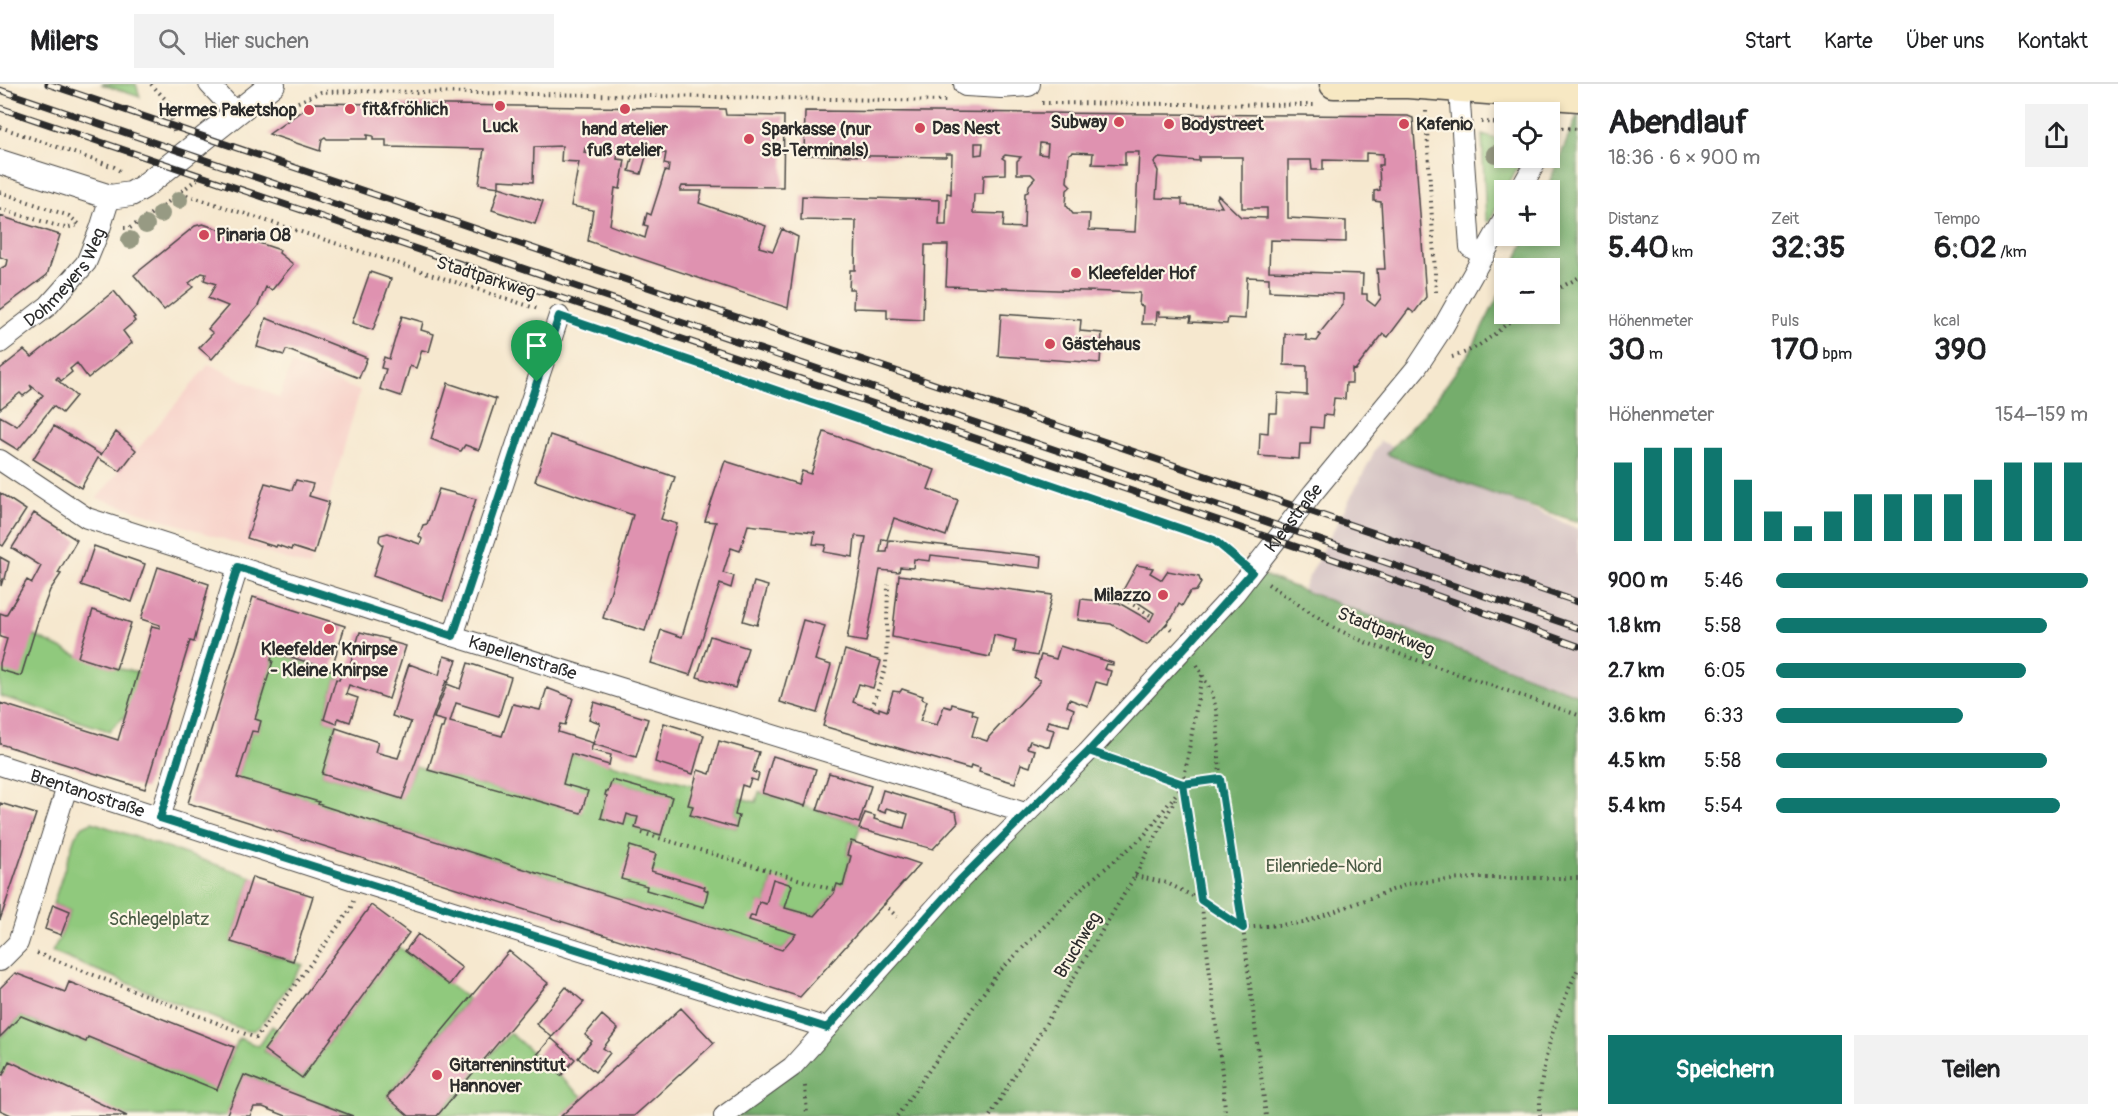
<!DOCTYPE html>
<html lang="de">
<meta charset="utf-8">
<style>
body{margin:0;font-family:Pangolin,sans-serif;background:#f2f2f2;color:#202124;height:100vh;display:flex;flex-direction:column;font-size:22px;white-space:nowrap}
*{box-sizing:border-box;margin:0}
p{font-size:20px;color:#757577}
.icon{flex:none;width:33px;height:33px;fill:none;stroke:currentColor;stroke-width:2;stroke-linecap:round;stroke-linejoin:round}
.map{position:relative;flex:1;overflow:hidden}
.side{display:flex;flex-direction:column;background:#fff;width:540px}
.side>*{flex:none}
.tools{position:absolute;left:1494px;top:18px;display:grid;gap:12px}
.tools a{display:grid;place-items:center;width:66px;height:66px;border-radius:0px;background:#fff;box-shadow:0 3px 9px #0003;font-size:30px}
.pin{position:absolute;display:grid;place-items:center;width:51px;height:51px;color:#fff;margin:-62px -26px;border-radius:50% 50% 50% 0;rotate:-45deg;box-shadow:0 0 6px #0007}
.pin .icon{rotate:45deg}
.round{display:grid;place-items:center;flex:none;width:63px;height:63px;border-radius:0px;background:#f2f2f2}
.head{display:flex;align-items:center;justify-content:space-between;height:102px;padding:0 30px}
h1{font-size:33px;font-weight:800;line-height:45px}
.figures{display:grid;grid-template-columns:repeat(3,1fr);gap:9px;height:102px;padding:6px 30px}
.figures div{display:grid;align-content:center}
.figures b{font-size:30px;font-weight:800}
.figures small{font-size:16px;font-weight:400}
.figures p{font-size:16px}
.chart{height:168px;padding:12px 30px}
.chart p{display:flex;justify-content:space-between}
.chart svg{width:100%;height:108px;margin-top:6px;stroke:#0f766e;stroke-width:6}
.button{display:flex;gap:12px;margin-top:auto;padding:12px 30px}
.button a{flex:1;height:69px;border-radius:0px;background:#0f766e;color:#fff;font-size:24px;font-weight:800;line-height:69px;text-align:center}
.button a+a{background:#f2f2f2;color:#202124}
ul{padding:0 30px;list-style:none;font-size:20px}
li{display:grid;grid-template-columns:96px 72px 1fr;align-items:center;height:45px}
li i{height:15px;border-radius:8px;background:#0f766e}
header{display:flex;align-items:center;gap:36px;box-sizing:border-box;height:84px;padding:0 30px;background:#fff;border-bottom:2px solid #e0e0e0}
header strong{font-size:28px}
nav{display:flex;gap:33px;margin-inline-start:auto;font-size:21px}
.search{width:420px;height:54px;background:#f2f2f2;display:flex;align-items:center;gap:15px;box-sizing:border-box;padding:0 21px;border-radius:0px;color:#757577;font-size:22px}
main{display:flex;flex:1;min-height:0}
.map>svg:first-child{display:block}
</style>
<header>
<strong>Milers</strong>
<div class="search"><svg class="icon" aria-label="search" viewBox="0 0 24 24"><circle cx="10" cy="10" r="6"/><path d="M15 15l6 6"/></svg>Hier suchen</div>
<nav><a>Start</a><a>Karte</a><a>Über uns</a><a>Kontakt</a></nav>
</header>
<main>
<div class="map">
<svg width="1578" height="1032" viewBox="0 0 1578 1032">
<rect width="100%" height="100%" fill="#fcf5e5"/>
<filter id="ink" filterUnits="userSpaceOnUse"><feTurbulence type="fractalNoise" baseFrequency=".0167" numOctaves="2"/><feDisplacementMap in="SourceGraphic" scale="12" xChannelSelector="R" yChannelSelector="G"/><feConvolveMatrix kernelMatrix="1 2 1 2 8 2 1 2 1" color-interpolation-filters="sRGB"/></filter>
<filter id="wash" filterUnits="userSpaceOnUse"><feTurbulence type="fractalNoise" baseFrequency=".008" numOctaves="4" result="noise"/><feDisplacementMap in="SourceGraphic" scale="24" xChannelSelector="R" yChannelSelector="G"/><feGaussianBlur stdDeviation="1.35" result="paint"/><feColorMatrix in="noise" values="0 0 0 0 0 0 0 0 0 0 0 0 0 0 0 0 0 1.4 0 .05"/><feComposite in="paint" operator="in"/></filter>
<g filter="url(#wash)">
<rect width="100%" height="100%" fill="#f6e8cf"/>
<path fill="#f7d1c9" d="M209,280L279,314L292,280L360,307L310,483L97,414Z"/>
<path fill="#d2bfc1" d="M1380,357L1578,445V611L1302,506Z"/>
<path fill="#90c97d" stroke="#5e7a54" stroke-width="1.5" fill-rule="evenodd" d="M101,0H136L140,13Z
M1482,51L1504,57V74H1522L1489,138L1486,137Z
M33,551C68,568 101,584 140,588L126,631L109,647L0,612V586Z
M275,564L280,565L279,570L341,590L339,596L336,595L324,635L337,640L322,690L401,715L415,682L581,729L563,700L571,670L694,701L690,731L736,744L739,732L735,731L740,714L756,718L759,708L762,709L861,740L855,758L850,757L847,771L851,772L843,802L837,801L834,809L814,832L785,824L772,796L766,820L759,819L797,850L782,866L330,724L318,720V718L237,694L252,647L258,648L261,638L255,635L273,577L271,576ZM612,696L671,713L661,751L635,744L638,733L627,730L624,740L601,734L607,712L605,711L606,707L608,708Z
M92,738L252,793L231,858L303,881L260,942L254,946L246,947L52,868L61,851L70,827L53,820L75,752L83,742Z
M399,863L468,915L387,1013L409,1032H354L244,991L226,1032H127L0,990V954L21,932L85,958L88,953L217,1005L239,954L258,962L272,942L279,947L264,967L302,994Z
M510,949L583,1013L561,1032H437Z"/>
<path fill="#74ad6c" stroke="#506c4c" stroke-width="1.5" d="M1577,32H1578V438L1491,409L1386,370L1431,322L1470,268L1504,201V230H1550V184H1513L1527,152H1550V106H1546Z
M1252,487L1578,611V1032H724L792,983Z"/>
<g id="blocks">
<path fill="#df92b0" fill-rule="evenodd" d="M313,19L725,25L726,31L784,32L783,103L682,102L680,107H702L699,119L766,142L759,163L773,167L782,145L798,153L788,224L588,157L593,126L571,122L579,78L561,77L562,62L534,63L533,98L499,96V103L479,100L484,65L386,63V56H373V52L367,51V55H327L325,53L322,55L320,67L269,50ZM619,60L635,61L629,87L641,90L647,69H666L664,80L669,81L668,88L665,87L651,131L647,129L644,141L648,142L645,154L610,141L615,104L620,105L625,76L617,75ZM603,63L602,71L584,69L585,64Z
M805,27L1408,32L1413,34L1426,213L1414,229L1409,225L1388,253L1383,250L1355,286L1352,285V299H1346L1345,315L1334,314L1332,332L1324,331L1323,344L1311,343L1310,360H1300L1299,375L1259,372L1260,348L1268,349L1269,329H1277L1278,309L1307,311V282L1284,281L1285,250L1306,251V256L1317,257L1321,251L1319,250L1343,220V210L1269,207V194L1247,193L1245,235L1228,234L1227,240L1190,238L1191,233L1159,232V228H1157L1156,240H1142L1143,222L1139,221L1140,209L946,202L948,161H925L923,236L887,234V225L853,224L854,205H849L850,186H855L856,137L801,136L802,112L940,116L939,141H946L947,109L951,110L952,70H946V73L804,71ZM975,59H983L982,70L975,71ZM1040,59L1048,60L1047,71L1039,70ZM1073,68L1093,69L1092,80L1125,81V68H1139L1135,148L1089,146L1090,130H1073L1066,121L1067,106L1071,102L1067,98L1068,83L1069,70ZM1366,69L1383,70V81H1379L1380,106L1374,107V117L1381,118L1385,185H1377L1379,211H1381V214L1375,222L1367,216V210H1362L1363,190L1269,187L1270,156L1346,158V137L1288,134V76H1311L1312,86H1323V76L1366,77ZM1005,71L1021,73L1017,77V90H1031L1035,94L1029,101L1028,108L1025,109L1024,144L1003,143L1004,130L973,129L974,110H983L984,91L1005,90V76L1002,74ZM1199,73H1242V124H1267V134L1241,133L1218,111L1217,114L1222,123L1182,121V115L1156,114L1158,87L1154,79L1159,74L1199,77Z
M499,103L543,117L535,140L492,126Z
M0,132L60,151L47,191L0,226V185L7,181L8,176L0,173Z
M203,140L280,166L279,169L293,180L272,206L266,203L258,222L212,275L199,264L213,249L208,245L228,222L208,214L216,200L204,196L206,190L202,189L189,199L193,203L164,226L134,191L195,142Z
M370,188L391,195L373,246L352,239Z
M114,207L135,233L133,234L135,237L123,247L132,259L88,294L77,279L70,285L72,288L61,297L58,293L56,295L76,312L62,329L53,322L18,366L0,355V332L17,342L43,311L30,301L32,305L23,312L20,309L0,325V285L24,266L32,273Z
M1001,230L1081,236L1080,247L1102,249L1100,279L998,272Z
M402,232L423,238L421,246L434,250L429,268L422,266L416,284L410,282L401,312L380,305L386,285L381,284L384,273L389,275Z
M266,234L367,274L359,294L288,266H286L284,271L257,263Z
M448,299L496,315L479,366L465,361L461,367H460L431,355Z
M54,342L101,371L116,348L136,366L120,387L98,374L81,404L33,375Z
M824,348L935,386L928,405L958,416L946,452L894,434L887,456L882,455L880,468H887L889,456L904,457L1042,472L1041,484L931,471L930,477L914,475L913,484L900,483L899,488L880,486L866,558L847,555L866,453L855,452L853,473L824,468L826,461L813,460L815,448L748,441L740,467L731,464L723,489L734,492L731,504L720,500L690,591L651,579L661,546L682,553L716,438L705,437L725,377L798,400L802,387L811,390Z
M550,351L675,393L661,435L677,440L645,547L603,534L633,431L535,397Z
M296,396L313,400L309,412L329,418L314,470L292,463L291,466L277,461L276,463L247,454L265,399L292,406Z
M439,405L476,415L443,517L373,492L383,461L379,457L380,451L388,449L420,460L422,455L419,452L423,441L427,440Z
M0,409L26,426L3,462L0,460Z
M34,429L77,456L58,489L61,490L50,506L37,540L21,592L0,586V579L7,555L0,553V529L6,531L27,496L32,499L41,482L12,464Z
M94,462L145,480L132,518L81,501Z
M0,473L9,478L5,495H3L1,502Z
M1137,481L1153,484L1150,489L1162,496L1168,487L1199,493L1201,499L1196,507L1190,508L1182,522L1179,520L1173,532L1147,561L1111,540L1078,536L1081,515L1119,519L1150,537L1154,529L1122,508Z
M158,483L209,500L194,558L190,557L145,705L0,660V619L118,656L152,542L160,544V541L141,535Z
M899,491L1052,511L1037,572L1014,568L1016,556L994,551L990,573L892,553Z
M754,498L768,502L757,541L743,537Z
M253,513L345,542L331,586L279,569L280,565L275,564L271,576L273,577L255,635L261,637L258,648L252,647L237,694L319,718L318,720L330,724L782,866L796,850L749,836L751,831L755,832L759,818L766,820L773,795L792,801L785,824L814,832L834,809L837,800L843,802L851,772L847,771L851,757L920,780L800,913L188,719Z
M93,526L131,539L116,585L78,573Z
M803,536L825,542L815,576L831,581L817,629L780,618Z
M360,548L388,555V557L406,562L389,615L349,601L346,610L358,614L350,638L338,634L337,640L324,635L336,595L339,596L342,589L352,592V589L348,588Z
M710,552L748,564L735,604L697,593Z
M1060,562L1113,579V581L1106,580L1104,585L1111,587L1107,601L1096,598L1088,622L1069,615L1067,622L1074,625L1069,642L1048,637L1046,644L1054,646L1049,663L1030,657L1027,664L1035,666L1030,683L1021,680L1015,699L979,688L980,684L971,681L970,685L823,642L845,566L881,577L873,604L859,600L853,618L879,627V624L887,627L893,607L900,608L902,605L923,612L922,615L927,617L920,637L937,641L944,622L951,624L952,620L973,626L972,630L978,632L972,652L987,657L989,653L1040,598V596L1034,594L1041,571L1056,575Z
M444,572L457,576L448,598L446,597L402,715L322,690L336,644L378,658L375,668L398,674L411,638L392,632L409,580L439,591Z
M468,579L511,593L499,632L456,619L450,638L502,652L513,620L540,626L547,604L573,614L565,641L560,640L558,648L593,659L591,666L611,671L609,681L571,670L563,700L588,707L581,729L428,686L441,644H443L445,637L434,634L447,600L460,605Z
M594,618L648,635L636,673L593,660L600,639L589,635Z
M664,639L704,651L693,690L655,678Z
M719,657L759,668L753,688L759,690L757,697L751,695L748,703L742,701L735,731L739,732L736,744L690,731L693,722L688,721L698,686L710,690Z
M773,672L816,685L805,722L762,709Z
M829,689L871,702L859,739L817,726Z
M612,696L672,713L661,751L635,744L638,733L632,732L627,730L624,741L601,734L607,712L605,711L606,707L608,708Z
M883,706L956,728L958,738L933,765L859,745L865,729L875,732L874,735L904,744L908,730L886,724L885,729L877,726Z
M0,719L36,730L0,836Z
M630,762L656,770L651,787L705,803L704,805L708,807L704,823L646,806L647,802L621,795Z
M252,793L313,812L293,877L231,858Z
M53,820L70,827L61,851L45,845Z
M371,821L409,849L302,994L264,966Z
M418,850L462,884L449,901L405,867Z
M509,867L548,899L437,1032H409L387,1013Z
M15,889L65,908L69,898L234,963L217,1006L88,953L86,958L21,932L0,953V904Z
M566,903L584,918L552,953L536,940Z
M681,924L714,959L652,1016L634,1032H561Z
M602,931L618,945L603,964L610,969L595,988L578,974L592,957L585,951Z
M551,954L575,975L561,992L537,971Z
M9,977L67,1004L127,1032H13L0,1026V990L3,991Z
M244,991L353,1032H286L263,1023H254L250,1032H226Z"/>
</g>
</g>
<g filter="url(#ink)">
<use href="#blocks" fill-opacity="0" stroke="#494744" stroke-width="1.5"/>
<g fill="none" stroke-linecap="round" stroke-linejoin="round">
<g stroke="#494744" stroke-width="22">
<g id="minor">
<path d="M209,0L236,29"/>
<path d="M1459,5L1470,163L1484,172"/>
<path d="M1520,106L1538,74"/>
<path id="s1" d="M0,259L48,222L86,179L100,145L110,113"/>
<path id="s2" d="M0,376L87,434L453,552L1025,729"/>
<path d="M453,552L559,232"/>
<path id="s3" d="M0,681L360,798L827,944"/>
<path d="M160,734L238,483"/>
<path d="M0,877L18,859L67,703"/>
<path id="s4" d="M724,1032L792,983L961,795L1089,667L1235,509L1313,409L1417,283L1442,245L1504,135"/>
</g>
</g>
<g stroke="#494744" stroke-width="26">
<path id="tertiary" d="M966,0L1001,2L1028,0
M0,78L110,113L131,110L143,103L273,0"/>
</g>
<g stroke="#494744" stroke-width="31">
<path id="secondary" d="M1334,0H1408L1578,13"/>
</g>
<path stroke="#494744" stroke-width="4" stroke-dasharray="1.5 4.5" stroke-linecap="butt" d="M151,0L169,19L174,48
M1042,19L1317,21
M287,23L321,8L358,7L948,17
M1426,27L1436,208
M1481,38L1504,39
M0,43L114,83L120,87
M1550,43L1578,45
M0,108L69,132L79,140
M181,109L538,225
M163,122L197,95
M0,125L65,144L78,141
M124,144H130L152,129
M1550,209L1578,194
M579,239L1214,456L1234,473
M1452,273C1480,265 1496,249 1518,230
M1268,500L1334,544L1367,559L1578,631
M1108,505L1153,533
M1166,540L1172,546
M1197,581L1212,609L1217,629L1220,695L1243,844L1266,1032
M1202,591L1183,700L1201,816L1224,1005L1225,1032
M872,624L886,582L888,500
M1111,675L1183,700L1220,695
M642,749L835,806
M1135,792L1167,799L1201,816L1243,844L1303,839L1411,799L1475,794H1578
M884,820L897,833
M37,869L256,954L350,826L353,817
M805,1002L807,1031
M897,1032L996,891L1083,803L1143,753L1183,701
M990,1032L1135,792L1177,712
M1540,1032C1538,983 1557,928 1578,885"/>
<use href="#minor" stroke="#fff" stroke-width="20"/>
<use href="#tertiary" stroke="#fff" stroke-width="24"/>
<use href="#secondary" stroke="#f7e8c3" stroke-width="28"/>
<g stroke="#2b2b2b" stroke-width="7">
<path id="rail" d="M48,0L1578,518
M0,6L1578,544
M0,24L1362,485L1578,562"/>
</g>
<use href="#rail" stroke="#fcf5e5" stroke-width="4.5" stroke-dasharray="14" stroke-linecap="butt"/>
</g>
<g fill="#979a83">
<circle cx="1495" cy="70" r="9"/>
<circle cx="179" cy="116" r="9"/>
<circle cx="161" cy="130" r="9"/>
<circle cx="146" cy="141" r="9"/>
<circle cx="130" cy="156" r="9"/>
</g>
</g>
<g fill="none" stroke-linecap="round" stroke-linejoin="round" filter="url(#ink)">
<g stroke="#fff" stroke-width="12">
<path id="route" d="M537,298L453,552L238,483L160,734L827,944L961,795L1089,667L1183,700L1201,816L1243,844L1220,695L1183,700L1089,667L1188,560L1252,488L1214,456L559,232L537,298"/>
</g>
<use href="#route" stroke="#0f766e" stroke-width="8"/>
</g>
<g fill="#d1495b" stroke="#fcf5e5" stroke-width="2">
<circle cx="500" cy="22" r="6"/>
<circle cx="350" cy="25" r="6"/>
<circle cx="625" cy="25" r="6"/>
<circle cx="309" cy="26" r="6"/>
<circle cx="1119" cy="38" r="6"/>
<circle cx="1169" cy="40" r="6"/>
<circle cx="1404" cy="40" r="6"/>
<circle cx="920" cy="44" r="6"/>
<circle cx="749" cy="55" r="6"/>
<circle cx="204" cy="151" r="6"/>
<circle cx="1076" cy="189" r="6"/>
<circle cx="1050" cy="260" r="6"/>
<circle cx="1163" cy="511" r="6"/>
<circle cx="329" cy="545" r="6"/>
<circle cx="437" cy="991" r="6"/>
</g>
<g text-anchor="middle" dominant-baseline="central" stroke-width="4.5" stroke-linejoin="round" paint-order="stroke">
<g font-size="18" font-weight="bold" fill="#2b2b2b" stroke="#fcf5e5" text-anchor="start">
<text x="362" y="25">fit&amp;fröhlich</text>
<text x="297" y="26" text-anchor="end">Hermes Paketshop</text>
<text x="1107" y="38" text-anchor="end">Subway</text>
<text x="1181" y="40">Bodystreet</text>
<text x="1416" y="40">Kafenio</text>
<text x="500" y="42" text-anchor="middle">Luck</text>
<text x="932" y="44">Das Nest</text>
<text x="625" y="45" text-anchor="middle">hand atelier<tspan x="625" dy="21">fuß atelier</tspan></text>
<text x="761" y="45">Sparkasse (nur<tspan x="761" dy="21">SB-Terminals)</tspan></text>
<text x="216" y="151">Pinaria 08</text>
<text x="1088" y="189">Kleefelder Hof</text>
<text x="1062" y="260">Gästehaus</text>
<text x="1151" y="511" text-anchor="end">Milazzo</text>
<text x="329" y="565" text-anchor="middle">Kleefelder Knirpse<tspan x="329" dy="21">- Kleine Knirpse</tspan></text>
<text x="449" y="981">Gitarreninstitut<tspan x="449" dy="21">Hannover</tspan></text>
</g>
<g font-size="18" fill="#2b2b2b" stroke="#fcf5e5">
<text stroke="none"><textPath href="#s1" startOffset="94">Dohmeyers Weg</textPath></text>
<text transform="translate(486 194) rotate(18)">Stadtparkweg</text>
<text stroke="none"><textPath href="#s4" startOffset="828">Kleestraße</textPath></text>
<text transform="translate(1386 548) rotate(22)">Stadtparkweg</text>
<text stroke="none"><textPath href="#s2" startOffset="562">Kapellenstraße</textPath></text>
<text stroke="none"><textPath href="#s3" startOffset="92">Brentanostraße</textPath></text>
<text transform="translate(1078 861) rotate(-59)">Bruchweg</text>
</g>
<g font-size="18" fill="#495a44" stroke="#fcf5e5">
<text x="1324" y="782">Eilenriede-Nord</text>
<text x="159" y="835">Schlegelplatz</text>
</g>
</g>
</svg>
<div class="tools">
<a><svg class="icon" aria-label="locate" viewBox="0 0 24 24"><circle cx="12" cy="12" r="6"/><path d="M12 2v4M12 18v4M2 12h4M18 12h4"/></svg></a>
<a>+</a>
<a>−</a>
</div>
<div class="pin" style="left:537px;top:298px;background:#1e9e55"><svg class="icon" aria-label="arrive" viewBox="0 0 24 24"><path d="M6 21V4h12l-3 4 3 4H6"/></svg></div>
</div>
<section class="side">
<div class="head"><div><h1>Abendlauf</h1><p>18:36 · 6 × 900 m</p></div><a class="round"><svg class="icon" aria-label="share" viewBox="0 0 24 24"><path d="M12 15V3M7 8l5-5 5 5M5 13v7h14v-7"/></svg></a></div>
<div class="figures">
<div><p>Distanz</p><b>5.40<small> km</small></b></div>
<div><p>Zeit</p><b>32:35</b></div>
<div><p>Tempo</p><b>6:02<small> /km</small></b></div>
</div>
<div class="figures">
<div><p>Höhenmeter</p><b>30<small> m</small></b></div>
<div><p>Puls</p><b>170<small> bpm</small></b></div>
<div><p>kcal</p><b>390</b></div>
</div>
<div class="chart"><p><span>Höhenmeter</span>154–159 m</p>
<svg viewBox="0 0 160 44" preserveAspectRatio="none"><path d="M5 44V12M15 44V6M25 44V6M35 44V6M45 44V19M55 44V32M65 44V38M75 44V32M85 44V25M95 44V25M105 44V25M115 44V25M125 44V19M135 44V12M145 44V12M155 44V12"/></svg>
</div>
<ul>
<li><b>900 m</b>5:46<i style="width:100%"></i></li>
<li><b>1.8 km</b>5:58<i style="width:87%"></i></li>
<li><b>2.7 km</b>6:05<i style="width:80%"></i></li>
<li><b>3.6 km</b>6:33<i style="width:60%"></i></li>
<li><b>4.5 km</b>5:58<i style="width:87%"></i></li>
<li><b>5.4 km</b>5:54<i style="width:91%"></i></li>
</ul>
<div class="button"><a>Speichern</a><a>Teilen</a></div>
</section>
</main>
